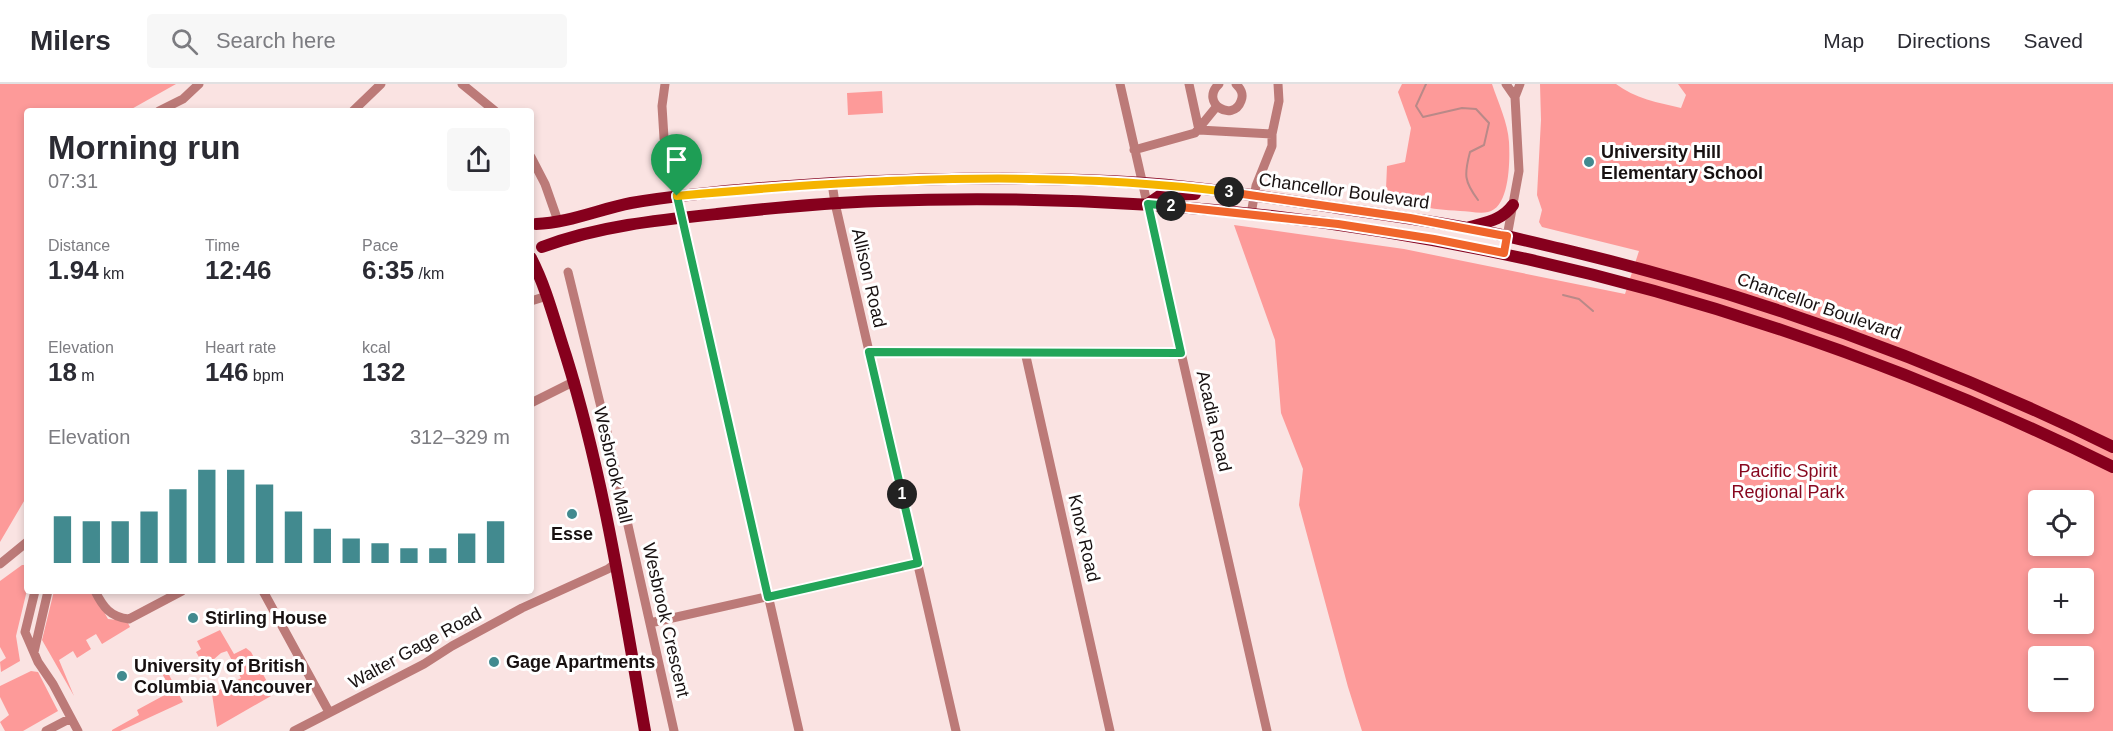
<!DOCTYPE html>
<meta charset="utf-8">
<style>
body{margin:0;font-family:Arial,sans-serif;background:#f7f7f7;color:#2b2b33;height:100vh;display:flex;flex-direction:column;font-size:22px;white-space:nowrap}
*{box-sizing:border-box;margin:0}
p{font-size:20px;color:#7c7c81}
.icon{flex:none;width:33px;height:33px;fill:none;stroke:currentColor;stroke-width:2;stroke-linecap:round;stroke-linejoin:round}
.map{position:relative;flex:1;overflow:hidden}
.drawer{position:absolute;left:24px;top:24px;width:510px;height:486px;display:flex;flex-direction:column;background:#fff;border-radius:6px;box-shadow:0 3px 9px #0003}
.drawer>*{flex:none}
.tools{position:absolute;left:2028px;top:406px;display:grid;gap:12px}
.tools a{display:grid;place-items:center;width:66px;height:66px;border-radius:6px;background:#fff;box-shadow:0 3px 9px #0003;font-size:30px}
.pin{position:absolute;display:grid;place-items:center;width:51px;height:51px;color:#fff;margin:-62px -26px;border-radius:50% 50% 50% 0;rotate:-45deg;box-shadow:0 0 6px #0007}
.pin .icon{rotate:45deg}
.km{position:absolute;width:30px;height:30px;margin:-15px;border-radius:50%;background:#222;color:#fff;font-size:16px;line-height:30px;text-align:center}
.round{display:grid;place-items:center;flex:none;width:63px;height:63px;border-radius:6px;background:#f7f7f7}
.overview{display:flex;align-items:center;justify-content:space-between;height:102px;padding:0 24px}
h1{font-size:33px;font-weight:700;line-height:45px}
.stats{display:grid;grid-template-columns:repeat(3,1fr);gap:9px;height:102px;padding:6px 24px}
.stats div{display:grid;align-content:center}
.stats b{font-size:26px;font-weight:700}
.stats small{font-size:16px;font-weight:400}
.stats p{font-size:16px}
.chart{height:168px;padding:12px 24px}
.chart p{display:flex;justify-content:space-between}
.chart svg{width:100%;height:108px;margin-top:6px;stroke:#428a8f;stroke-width:6}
header{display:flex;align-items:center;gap:36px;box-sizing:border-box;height:84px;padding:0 30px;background:#fff;border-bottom:2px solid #e1e1e2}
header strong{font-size:28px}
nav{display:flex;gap:33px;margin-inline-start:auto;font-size:21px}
.search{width:420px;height:54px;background:#f7f7f7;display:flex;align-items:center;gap:15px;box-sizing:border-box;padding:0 21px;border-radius:6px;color:#7c7c81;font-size:22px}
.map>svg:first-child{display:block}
</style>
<header>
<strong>Milers</strong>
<div class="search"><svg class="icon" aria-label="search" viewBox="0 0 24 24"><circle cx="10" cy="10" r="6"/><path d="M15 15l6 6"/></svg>Search here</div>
<nav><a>Map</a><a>Directions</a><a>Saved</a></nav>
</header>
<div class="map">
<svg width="2113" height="647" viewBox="0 0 2113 647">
<rect width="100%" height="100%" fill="#fae3e2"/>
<path fill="#fd9a99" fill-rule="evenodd" d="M0,0H176L128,27H27L25,271L27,412L0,458Z
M1402,0H1492C1498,18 1508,39 1509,58C1510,76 1510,124 1488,128C1480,130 1468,127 1460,127C1428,125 1414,123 1386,105L1387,82L1405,78L1411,44L1398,8Z
M1540,0H1616C1634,14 1659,19 1681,24L1686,11L1678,0H2113V647H1362L1348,603L1299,421L1303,385L1281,329L1275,256L1234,141L1404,165L1625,210L1639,167L1542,143L1539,138L1542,126L1537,111L1541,36ZM2038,417H2084V462H2038ZM2038,495H2084V540H2038ZM2038,573H2084V618H2038Z
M882,7L883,29L848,31L847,9Z
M22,481H27V506L16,552L20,577L1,588L0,578L6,574L0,563V497Z
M54,507H92L108,535L127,537L130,543L102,560L96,550L86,556L91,565L77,574L73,567L59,576L74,612L42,556Z
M220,546L234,570L246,564L251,568L272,607L270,608L271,612L217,643L212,610L241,594L227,567L221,569L205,583L196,568L201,565L197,557Z
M165,583L183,618L120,647H112V646L139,631L137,626L172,607L160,586Z
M31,587L38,588L58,627L23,647H5L0,638L9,631L0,613V602Z"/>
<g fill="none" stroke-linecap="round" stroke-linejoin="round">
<path stroke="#b98988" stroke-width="2" d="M1426,0L1416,22L1423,33L1462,24L1476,25L1489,39L1484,61L1470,68C1464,91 1464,97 1478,116
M1563,211L1579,215L1593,227"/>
<path stroke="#bc7a78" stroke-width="9" d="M462,0L495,27
M665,0L662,22L664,54L799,647
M1120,0L1267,647
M1189,0L1199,46
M1219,0C1199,19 1233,39 1241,17C1244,10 1241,5 1236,0
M1506,0L1515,13
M159,27L183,15L199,0
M353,27L381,0
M1199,46L1272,50
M1134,66L1195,49L1217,22
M531,73L545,100L558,137
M832,99L835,119L956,647
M1251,130L1256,102L1272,62V50L1279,17L1278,0
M1504,169L1519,87L1515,13L1520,0
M568,188L608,352L674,647
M531,217L547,212
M869,268L1181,269
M1025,268L1110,647
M531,319L575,297
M0,480L27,458
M35,507L25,548L38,578L53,600L78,647
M95,507C103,523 110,533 129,535L182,507
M263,507L329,628
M650,539L918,479
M34,568L48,507
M46,647L71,634
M294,647L424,580L452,562L522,524L608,485L616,479"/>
<path stroke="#86001d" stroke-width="12" d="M1148,120L1161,111L1195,110
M536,140C568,139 600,125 631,119C698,108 767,103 834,99C937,94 1041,92 1144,99C1209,104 1273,114 1338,124C1381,130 1424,136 1467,144C1501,150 1536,159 1570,167C1758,212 1939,278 2113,363
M1470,143C1487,138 1502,136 1513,121
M542,163C598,142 658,136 717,130C771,124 825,119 879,117C1313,101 1724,191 2113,383
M531,174C547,205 555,239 566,272C604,394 623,521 645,647"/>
</g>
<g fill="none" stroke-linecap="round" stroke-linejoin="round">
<g stroke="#fff" stroke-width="12">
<path id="split-1" d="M677,112L768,513L918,479L902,410"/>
</g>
<g stroke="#fff" stroke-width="12">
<path id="split-2" d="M902,410L869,268L1181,269L1148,120L1171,122"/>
</g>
<g stroke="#fff" stroke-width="12">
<path id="split-3" d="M1171,122L1338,140L1434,155L1504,169L1507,152L1500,151L1410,134L1229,108"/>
</g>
<g stroke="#fff" stroke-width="12">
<path id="split-4" d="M677,112C860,95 1046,85 1229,108"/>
</g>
<use href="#split-1" stroke="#22a559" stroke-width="8"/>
<use href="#split-2" stroke="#22a559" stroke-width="8"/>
<use href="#split-3" stroke="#f0652b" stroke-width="8"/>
<use href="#split-4" stroke="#f5b400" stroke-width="8"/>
</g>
<g fill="#428a8f" stroke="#fff" stroke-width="2">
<circle cx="1589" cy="78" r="6"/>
<circle cx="572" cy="430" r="6"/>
<circle cx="193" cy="534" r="6"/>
<circle cx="494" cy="578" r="6"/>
<circle cx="122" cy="592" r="6"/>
</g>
<g text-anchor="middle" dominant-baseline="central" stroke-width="6" stroke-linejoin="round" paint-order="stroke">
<g font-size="18" font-weight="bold" fill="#181111" stroke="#fff" text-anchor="start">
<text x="1601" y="68">University Hill<tspan x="1601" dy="21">Elementary School</tspan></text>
<text x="572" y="450" text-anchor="middle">Esse</text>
<text x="205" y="534">Stirling House</text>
<text x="506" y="578">Gage Apartments</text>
<text x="134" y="582">University of British<tspan x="134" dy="21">Columbia Vancouver</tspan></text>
</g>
<g font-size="18" fill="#181111" stroke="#fff">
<text transform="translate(1344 107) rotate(8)">Chancellor Boulevard</text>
<text transform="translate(869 194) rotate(77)">Allison Road</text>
<text transform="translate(1819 222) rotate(19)">Chancellor Boulevard</text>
<text transform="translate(1214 337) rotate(77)">Acadia Road</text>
<text transform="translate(613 381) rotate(77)">Wesbrook Mall</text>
<text transform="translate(1084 454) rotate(77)">Knox Road</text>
<text transform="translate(666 536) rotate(77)">Wesbrook Crescent</text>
<text transform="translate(415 564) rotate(-29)">Walter Gage Road</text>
</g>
<g font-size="18" fill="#88081f" stroke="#fff">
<text x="1788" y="387">Pacific Spirit<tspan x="1788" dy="21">Regional Park</tspan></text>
</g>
</g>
</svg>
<div class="tools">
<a><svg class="icon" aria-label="locate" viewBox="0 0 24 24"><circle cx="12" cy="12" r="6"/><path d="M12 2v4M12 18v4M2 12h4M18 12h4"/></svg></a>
<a>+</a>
<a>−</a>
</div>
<div class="pin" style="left:677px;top:112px;background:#1e9e55"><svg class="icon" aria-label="arrive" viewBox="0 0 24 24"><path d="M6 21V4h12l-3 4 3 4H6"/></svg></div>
<b class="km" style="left:902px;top:410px">1</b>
<b class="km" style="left:1171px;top:122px">2</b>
<b class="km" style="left:1229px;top:108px">3</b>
<section class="drawer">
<div class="overview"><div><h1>Morning run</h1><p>07:31</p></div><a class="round"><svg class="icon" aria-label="share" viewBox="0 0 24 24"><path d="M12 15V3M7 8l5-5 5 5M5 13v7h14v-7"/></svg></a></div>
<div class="stats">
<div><p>Distance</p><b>1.94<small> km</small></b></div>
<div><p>Time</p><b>12:46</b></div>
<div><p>Pace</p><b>6:35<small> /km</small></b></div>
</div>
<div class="stats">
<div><p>Elevation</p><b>18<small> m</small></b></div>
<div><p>Heart rate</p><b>146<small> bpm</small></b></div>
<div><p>kcal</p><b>132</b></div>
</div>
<div class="chart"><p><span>Elevation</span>312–329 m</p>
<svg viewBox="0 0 160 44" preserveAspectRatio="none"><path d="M5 44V25M15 44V27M25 44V27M35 44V23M45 44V14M55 44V6M65 44V6M75 44V12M85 44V23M95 44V30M105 44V34M115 44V36M125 44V38M135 44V38M145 44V32M155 44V27"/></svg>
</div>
</section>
</div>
